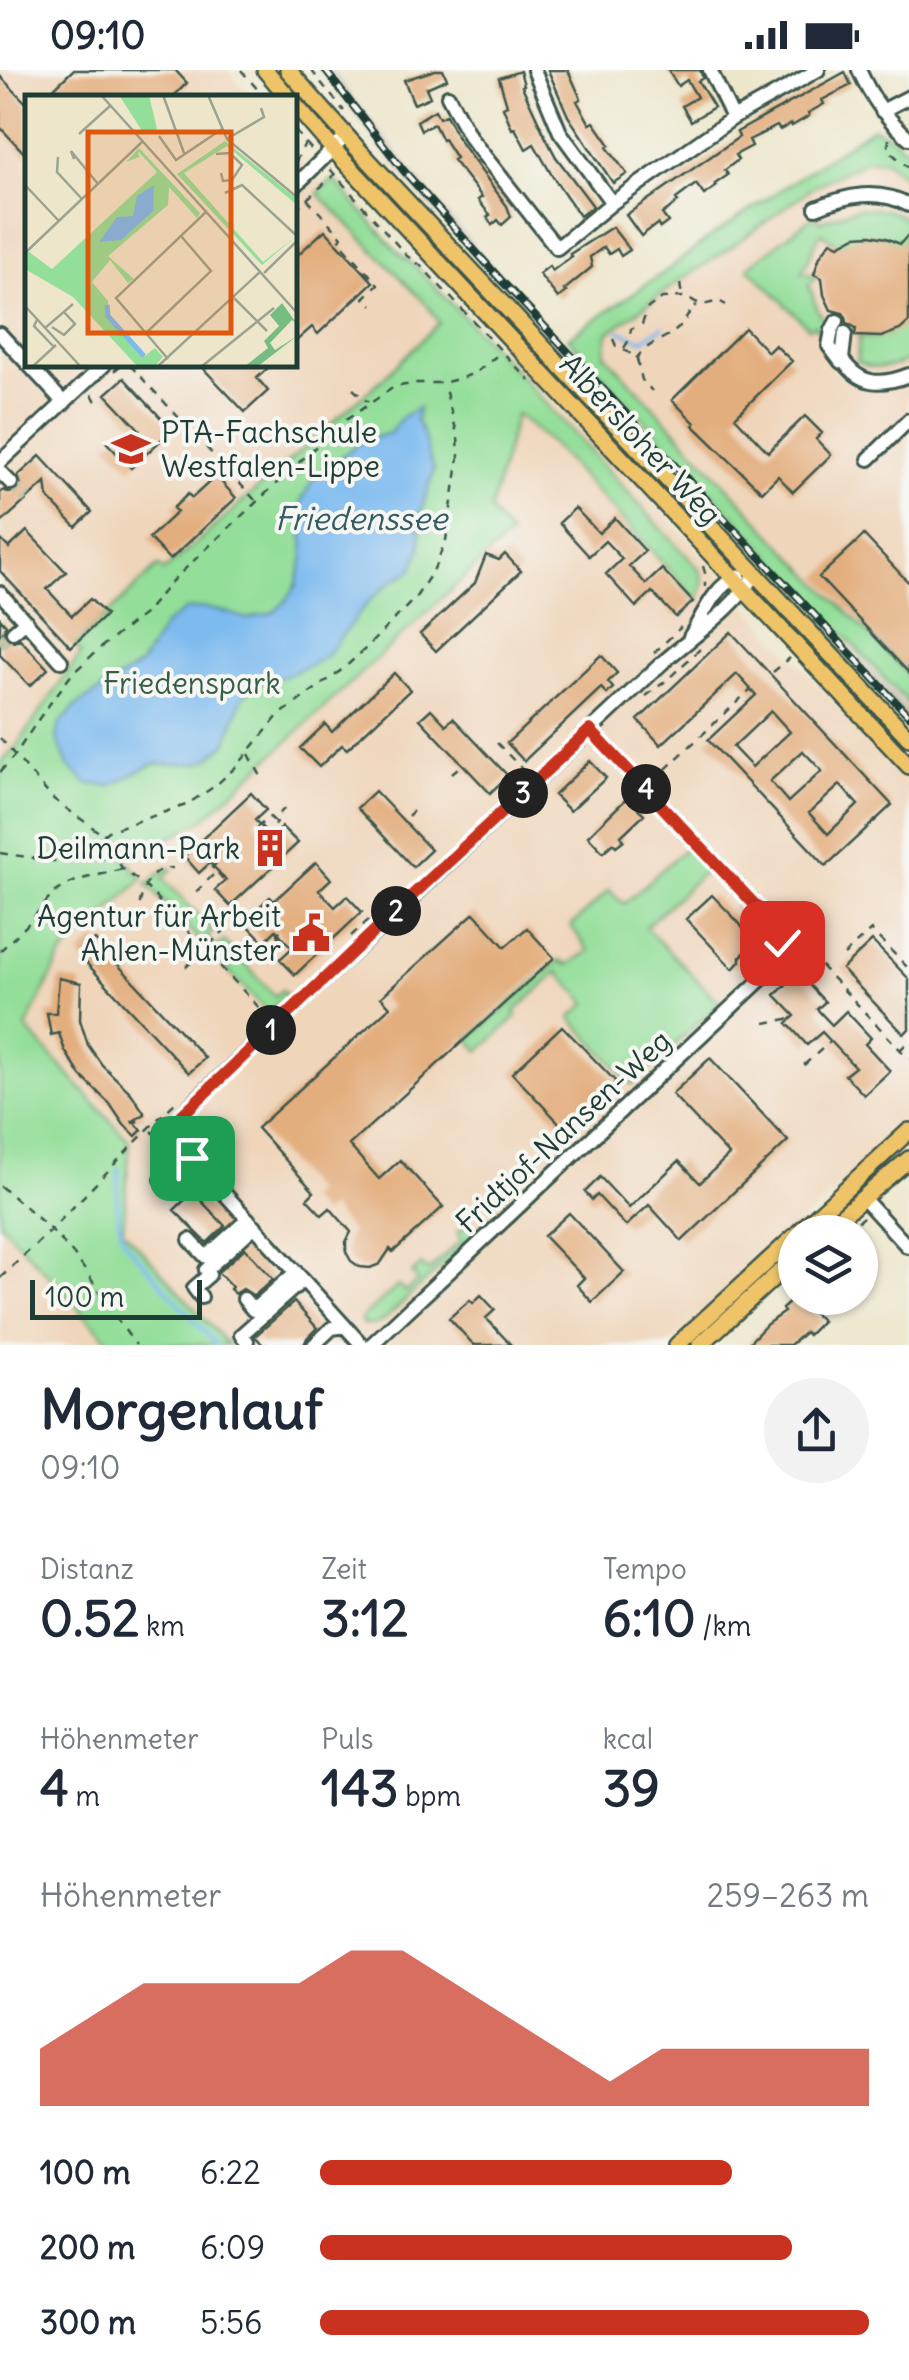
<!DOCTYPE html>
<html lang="de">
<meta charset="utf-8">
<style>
body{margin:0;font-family:Delius,sans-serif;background:#f2f2f3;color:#1f2937;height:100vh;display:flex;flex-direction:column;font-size:38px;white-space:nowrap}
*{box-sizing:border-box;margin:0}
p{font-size:32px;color:#747a83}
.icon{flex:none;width:55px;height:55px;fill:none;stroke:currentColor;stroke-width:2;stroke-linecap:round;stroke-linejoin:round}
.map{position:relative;height:1275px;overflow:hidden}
.details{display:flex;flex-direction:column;background:#fff;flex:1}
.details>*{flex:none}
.controls{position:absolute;left:778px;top:1145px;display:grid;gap:20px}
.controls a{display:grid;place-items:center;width:100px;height:100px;border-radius:50%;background:#fff;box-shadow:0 2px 8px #0004;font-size:50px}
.scale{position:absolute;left:30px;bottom:25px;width:172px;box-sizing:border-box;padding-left:10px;border:5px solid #1f3d34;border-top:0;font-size:28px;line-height:35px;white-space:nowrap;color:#1f3d34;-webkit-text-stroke:8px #f6f6f2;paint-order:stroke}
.pin{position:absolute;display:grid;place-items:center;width:85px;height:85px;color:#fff;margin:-42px;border-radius:20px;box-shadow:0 5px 15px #0006}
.km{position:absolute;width:50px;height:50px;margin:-25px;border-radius:50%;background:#222;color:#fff;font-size:28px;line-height:50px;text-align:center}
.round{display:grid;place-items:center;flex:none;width:105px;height:105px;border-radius:52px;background:#f2f2f3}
.headline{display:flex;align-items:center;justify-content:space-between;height:170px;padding:0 40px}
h1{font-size:55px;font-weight:700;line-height:75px}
.metrics{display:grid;grid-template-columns:repeat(3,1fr);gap:15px;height:170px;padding:10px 40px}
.metrics div{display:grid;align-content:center}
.metrics b{font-size:50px;font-weight:700}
.metrics small{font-size:28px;font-weight:400}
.metrics p{font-size:28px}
.chart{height:280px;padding:20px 40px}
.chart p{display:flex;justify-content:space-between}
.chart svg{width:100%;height:180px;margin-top:10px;fill:#c8321e;opacity:.7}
ul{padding:0 40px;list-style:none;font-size:32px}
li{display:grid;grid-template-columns:160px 120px 1fr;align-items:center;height:75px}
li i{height:25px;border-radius:12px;background:#c8321e}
.status{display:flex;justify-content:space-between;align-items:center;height:70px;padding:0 50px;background:#fff;direction:ltr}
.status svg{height:28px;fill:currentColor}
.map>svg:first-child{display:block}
</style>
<div class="status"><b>09:10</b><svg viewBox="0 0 49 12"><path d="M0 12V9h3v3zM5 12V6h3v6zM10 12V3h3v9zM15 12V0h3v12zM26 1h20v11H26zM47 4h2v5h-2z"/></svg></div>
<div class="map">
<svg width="909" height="1275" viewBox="0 0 909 1275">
<rect width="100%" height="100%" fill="#f6f6f2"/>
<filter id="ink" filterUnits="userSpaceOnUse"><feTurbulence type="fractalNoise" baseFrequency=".01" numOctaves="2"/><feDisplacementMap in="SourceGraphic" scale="20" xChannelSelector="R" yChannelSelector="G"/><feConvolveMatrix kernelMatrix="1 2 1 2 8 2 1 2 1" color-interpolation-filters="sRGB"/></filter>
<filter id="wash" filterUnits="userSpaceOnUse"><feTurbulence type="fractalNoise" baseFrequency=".0048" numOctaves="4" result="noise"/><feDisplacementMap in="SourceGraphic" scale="40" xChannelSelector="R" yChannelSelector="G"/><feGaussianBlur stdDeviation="2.25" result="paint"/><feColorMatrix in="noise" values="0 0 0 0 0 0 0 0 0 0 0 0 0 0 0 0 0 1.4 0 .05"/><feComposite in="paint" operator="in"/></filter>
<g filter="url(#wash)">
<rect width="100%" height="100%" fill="#ede6cb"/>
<path fill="#efd6bb" d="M0,0H228L250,27L28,28V295H295V84L305,96L620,396L909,715V1052L668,1275H0Z
M873,57L886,91L909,111V605L778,471L605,284L608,264L682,209L723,183Z"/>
<path fill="#cdc2b9" d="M320,0H332L425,117L480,182L563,273L909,640V652L475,187L418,124Z"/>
<path fill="#93de99" stroke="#598e66" stroke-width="2.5" d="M873,57L893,68L909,81V111L886,91L868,90L813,117L723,183L682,209L608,263L605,284L778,471L909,605V635L568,268L666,201L709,168Z
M331,111H335L400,184L418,199L526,312L698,498C706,509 703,518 698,530L549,372L516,344L490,441L510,465L205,748L165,771L123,785L143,809L62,885L26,958L130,1072L123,1160L228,1275H113L0,1153V694L16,677L81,584L75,576L158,496L164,501L381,310L439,253L428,236L318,123Z
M857,138C877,138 892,139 909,151V173L905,169L900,176C879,162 860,162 839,176L822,163L819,166L802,203L818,205L809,215L818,241L827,254L823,266L814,255L809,258L748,197L813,146L821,151Z
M909,252V291C889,298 877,301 857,292L859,267C878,270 894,264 909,252Z
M592,315L909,652V658L791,530L590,317Z
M689,775L709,797L645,857L720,933L632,1014L571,948L587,933L558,902L515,941L517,946L480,981L469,969L559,891L568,895L589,881L571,856L609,820L624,834Z
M166,798L172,799L163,808L213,861L207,867L210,870L204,875L147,814Z
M224,871L275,926L282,920L287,925L268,943L208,879L213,874L217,877Z
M470,1153L478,1162L477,1164L385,1249L375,1255L362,1254L361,1249L398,1216L405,1222L418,1211L412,1204L421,1195L428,1201L462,1170L457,1163L467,1154Z"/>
<path fill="#7cbaef" stroke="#4e7c92" stroke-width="2.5" d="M418,338L416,351C428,367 425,383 434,400L420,444L421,478L412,500L391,512L370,530L324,588L285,606L256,614L243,627L226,673L209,689L198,693L153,694L110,716L88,714L68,696L57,668L60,654L75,637L140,595L165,554L185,540L205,538L229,543L247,549L274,542L285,532L296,516L304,487L301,432L314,407L362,371L390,363L402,347Z"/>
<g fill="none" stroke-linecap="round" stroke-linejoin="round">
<path stroke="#7cbaef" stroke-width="4" d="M619,261L642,270L663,257
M119,1099C117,1125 115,1148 125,1172L216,1275"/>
</g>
<g id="blocks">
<path fill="#e3ae7e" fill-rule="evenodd" d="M73,0H175L187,13L172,28H44Z
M435,0H443L447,9L426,18L430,27L414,34L404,10Z
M548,0H568L581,29L577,31L590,54L594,52L610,75L607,77L627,104L613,113L568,46Z
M668,0H700L703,8L698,11L714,37L691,51L682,36L697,27L687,10L678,16Z
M520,1L524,15L522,16L546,68L556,87L593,136L580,146L553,107L534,74L526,79L515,58L512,59L503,37L507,35L499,8Z
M845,2L851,15L822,30L824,34L808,43L809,46L792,56L791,54L780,60L777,56L749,70L752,76L735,85L738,90L725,100L728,105L715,114L717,116L704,125L696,114L676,129L678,132L662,144L668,152L660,158L657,154L641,166L626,145L739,67L737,62Z
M0,6L28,35V87L0,57Z
M435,40L439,48L446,45L460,72L507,136L511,147L502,155L498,150L492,155L487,147L490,145L478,130L482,127L453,90L456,88L444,69L442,70L434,54L421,60L417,51Z
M612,157L630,180L621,186L617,179L609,184L604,177L590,187L592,197L564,220L566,222L558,228L539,204L549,196L552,201L572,186L570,184Z
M325,160L373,212L318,264L312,257L295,272V187Z
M909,164V252L900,260L881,267L855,266L856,258L847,253L846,247L843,243L831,240L824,225L822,208L814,204L820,186L831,171L839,175L856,166L871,165L886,168L900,174Z
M745,258L768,282L775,275L792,291L735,347L768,382L805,346L822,363L816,369L831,385L793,422L778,406L762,422L693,355L695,353L672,330Z
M200,295H271L257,308L268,321L245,342Z
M124,308L172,360L131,398L107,373L139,359L106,324Z
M40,386L92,442L76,457L48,428L46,412L0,454V423L4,420L9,423L17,421L21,415L18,406Z
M216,406L236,428L170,490L149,468L177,442L173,438L188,424L192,428Z
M575,438L599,463L615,448L645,481L629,496L646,514L662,499L693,532L676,547L652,522L636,537L606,504L622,489L605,471L589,486L559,453Z
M27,461L66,502L47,519L72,546L90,529L106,545L71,577L0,501V469L9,478Z
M864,465L909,513V603L819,507Z
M505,484L521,501L436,581L420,564L475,513L486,485L499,490Z
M0,548L6,555L3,563L6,569L14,572L20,569L48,599L30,616L0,585Z
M731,562L892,735L826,796L708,670L756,625L737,604L661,675L638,650ZM771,641L790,662L752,697L733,677ZM803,681L822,701L788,732L770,711ZM840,715L858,735L828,764L809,743Z
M601,585L617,603L608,612L613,618L607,624L601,618L524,691L507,673Z
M394,603L410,620L347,679L342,675L319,697L300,678L325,654L332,662Z
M431,639L446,655L453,648L508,706L490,723L420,649Z
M590,691L606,708L570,741L554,725Z
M375,721L431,780L413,797L357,738Z
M251,723L266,740L255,750L271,767L282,757L298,773L230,836L215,820L226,810L210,793L199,803L184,786Z
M627,728L644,744L621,766L624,770L616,776L613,773L603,782L588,766Z
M316,792L331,809L319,820L335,837L347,826L362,842L295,905L280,889L292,878L276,860L264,872L244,851L270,827L274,831Z
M712,825L740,854L754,874L740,887V891L733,899L686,849Z
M474,843L505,877L527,858L554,888L349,1075L379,1109L400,1090L443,1137L393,1182L390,1179L380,1194L370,1198L360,1197L351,1191L346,1182V1172L351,1162L330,1138L322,1145L307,1129L314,1122L257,1058L390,937L381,927Z
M95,870L205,988L189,1003L79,885Z
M872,871L909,909V959L904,964L842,899Z
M798,903L825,932L817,939L832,955L846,941L871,968L865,974L890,1001L864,1025L845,1005L855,997L822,962L807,975L787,953L795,946L775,925Z
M59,908L81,913L80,950L88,975L102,995L131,1023L145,1044L133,1051L142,1060L136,1066L124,1055L110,1034L81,1006L65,981L59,963L51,965L47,943H56Z
M562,956L616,1012L565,1059L512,1003Z
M710,988L788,1071L682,1171L649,1135L626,1156L597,1125L592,1130L585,1122L600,1107L629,1138L679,1091L700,1113L729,1085L672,1024Z
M193,1122L225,1156L207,1173L174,1140Z
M569,1143L624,1202L592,1232L577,1215L584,1208L544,1166Z
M245,1178L273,1209L254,1226L243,1219L235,1224L230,1219L232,1217L218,1202Z
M481,1225L495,1240L486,1248L511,1275H474L449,1248L470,1230L473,1233Z
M799,1228H820L809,1238L822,1251L808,1265L805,1262L790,1275H747L767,1254L784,1242L782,1239L792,1230L794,1232Z
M294,1232L317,1258L307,1268L304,1275H263L255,1266Z"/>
</g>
</g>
<g filter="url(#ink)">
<use href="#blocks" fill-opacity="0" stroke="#3e564b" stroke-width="2.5"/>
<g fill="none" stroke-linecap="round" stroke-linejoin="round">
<path stroke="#c4c4ad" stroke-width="12" stroke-dasharray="12 6" stroke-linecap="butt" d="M11,413L27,429
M0,574L13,562"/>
<g stroke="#3e564b" stroke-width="18">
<path id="minor" d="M534,0L560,62L612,133
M710,0L733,48
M859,0C871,27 886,49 909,68
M448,26L471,69L557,178L612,133L733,48L818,0
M882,41L909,27
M295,116L346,66
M816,138C847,125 878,118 909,135
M837,251L832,260L829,276L841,292
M845,263L842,289C860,316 881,316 909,305
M0,264L28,294
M29,295L64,333
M869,389L909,350
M0,392L104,295
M0,402L11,413
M0,523L61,591
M13,562L26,551
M690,567C703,546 714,515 739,506
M162,1109L181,1092L193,1088
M863,1128L907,1176
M190,1170L206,1187L248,1149
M201,1227L194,1218L209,1205L206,1200L255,1156
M244,1229L253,1240L296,1202
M247,1271L241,1265L303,1210
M314,1275L332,1258L345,1256
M362,1275L185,1080C167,1054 181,1046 199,1027L660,595C693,565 732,542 756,503
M371,1275L770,901C786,882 786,874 772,853L590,660"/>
</g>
<g stroke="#3e564b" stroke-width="20">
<path id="major" d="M265,0L289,28
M288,0L357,78L909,668
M295,35L333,79L909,696
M799,1162L909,1061
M823,1162L909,1089
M677,1275L795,1166
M700,1275L795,1188"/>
</g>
<path stroke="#3e564b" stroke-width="2.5" stroke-dasharray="8 8" stroke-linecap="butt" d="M241,0L265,28
M311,0L344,41
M295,61L314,82
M889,69L888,80L909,98
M295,93L305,73
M330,99L407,186L420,195L530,311
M307,129L342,167L339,171L378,214L364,228L372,235
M295,140L335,104
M680,214L682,226
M613,269L616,276L624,278L629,270L631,259L642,254L648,238L662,228L683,227L703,235L719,231L726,235
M624,279L637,289L642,310L652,321
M636,289C650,269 671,269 682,254C688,247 689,241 697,235
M130,295L255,430
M114,301L121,295
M353,319L368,332
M92,324L99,337
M703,496L705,503V517
M654,583L681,557
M773,602L790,588
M646,626L667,610L700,579
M0,668L52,728L103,765L111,775L118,792L123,799L144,815L267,946
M497,673L526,703
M249,684L264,712
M0,702L15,685L40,647L72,604L100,578L144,544L172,511L340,354L394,317L417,313H443L461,308L475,303L500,283
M452,703L458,698
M654,710L751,619
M408,746L413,741
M258,758L257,757L270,747L273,750
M103,765L108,761L186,735L215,716L238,695L278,646L343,599L364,580L416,527L434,499L446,470L459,387L458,367L444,315
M264,768L276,753L273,750L285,738
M0,783L53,791L114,787
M218,803L222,808L225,804L223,802
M196,822L216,802L212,797L216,794L218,796
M138,850C139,828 146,797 173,798
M351,866L393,828
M795,880L807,881L909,989
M0,881L26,856L53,824L65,816L78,810L123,799
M844,885L871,860L907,897L909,896
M260,891L274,878L273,874L279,868L278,863L281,860
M186,897L228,857
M787,900L807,881V877L787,854
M765,953L793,948
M900,980L909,971
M804,995L831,971
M132,1051L133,1053L144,1048
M152,1061L163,1073
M170,1081C162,1070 165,1059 159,1048L178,1030
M0,1116C26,1137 52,1159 74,1185C96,1214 113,1246 136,1275
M846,1162L863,1147
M0,1208L51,1160L159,1048L166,1050"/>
<use href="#minor" stroke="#fff" stroke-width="12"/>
<use href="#major" stroke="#efc469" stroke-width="15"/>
<g stroke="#1f3d34" stroke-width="8">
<path id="rail" d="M325,0L404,101L501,210L909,646"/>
</g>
<use href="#rail" stroke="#f6f6f2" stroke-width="4" stroke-dasharray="11" stroke-linecap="butt"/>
</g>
</g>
<g fill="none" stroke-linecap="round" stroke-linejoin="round" filter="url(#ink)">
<g stroke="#fff" stroke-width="20">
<path id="route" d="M192,1088C180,1075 169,1062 182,1045L388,848L590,660L772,853L782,873"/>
</g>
<use href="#route" stroke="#c8321e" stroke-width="12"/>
</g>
<defs>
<g id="university-bare" transform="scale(3)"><path d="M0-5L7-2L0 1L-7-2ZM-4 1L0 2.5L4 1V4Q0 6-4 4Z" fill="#c8321e" stroke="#f6f6f2" stroke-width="2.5" paint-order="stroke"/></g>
<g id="building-bare" transform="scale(3)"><path d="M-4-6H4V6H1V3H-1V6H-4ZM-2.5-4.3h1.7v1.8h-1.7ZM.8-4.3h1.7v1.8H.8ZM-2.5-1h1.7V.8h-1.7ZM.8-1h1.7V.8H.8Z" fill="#c8321e" stroke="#f6f6f2" stroke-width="2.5" paint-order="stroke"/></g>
<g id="civic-bare" transform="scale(3)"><path d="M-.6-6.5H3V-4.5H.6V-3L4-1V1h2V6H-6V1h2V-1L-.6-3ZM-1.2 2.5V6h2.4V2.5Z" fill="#c8321e" stroke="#f6f6f2" stroke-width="2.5" paint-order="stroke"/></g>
</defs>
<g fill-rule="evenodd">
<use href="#university-bare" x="131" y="379"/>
<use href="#building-bare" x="270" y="778"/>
<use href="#civic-bare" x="311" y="863"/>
</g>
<g text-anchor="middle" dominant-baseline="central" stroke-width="8" stroke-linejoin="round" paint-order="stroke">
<g font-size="30" fill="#1f3d34" stroke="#f6f6f2" text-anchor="end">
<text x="161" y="362" text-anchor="start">PTA-Fachschule<tspan x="161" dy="34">Westfalen-Lippe</tspan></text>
<text x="240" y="778">Deilmann-Park</text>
<text x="281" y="846">Agentur für Arbeit<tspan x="281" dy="34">Ahlen-Münster</tspan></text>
</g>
<g font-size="30" fill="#1f3d34" stroke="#f6f6f2">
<text transform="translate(641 369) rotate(47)">Albersloher Weg</text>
<text transform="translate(563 1061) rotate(-43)">Fridtjof-Nansen-Weg</text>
</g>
<g font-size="30" fill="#365d48" stroke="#f6f6f2">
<text x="192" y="613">Friedenspark</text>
</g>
<g font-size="32" font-style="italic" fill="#365c63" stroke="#f6f6f2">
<text x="361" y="448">Friedenssee</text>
</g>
</g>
<g transform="translate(25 25)">
<rect width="272" height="272" fill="#ede6cb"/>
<path d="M94,0H124L132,34L119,39ZM200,46L272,104V110L202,51L159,78L238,167L270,142L237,170L152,79ZM114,53L175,118L172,123L144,92L143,110L83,161L109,184L103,188L85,165L67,187L83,206V220L120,261L130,253L138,262L129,272H113L48,202L0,174V154L27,174L132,77L113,56L114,62L101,67Z" fill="#93de99"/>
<path d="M257,208L272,229L267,225L245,248L250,255L272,241L232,272H219L243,253L239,246L254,231L245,220Z" fill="#76bd81"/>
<path d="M129,90L128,116L96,145L74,147L92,122L108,121L112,101Z" fill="#7cbaef"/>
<path fill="none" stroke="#7cbaef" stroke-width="5" d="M82,210L83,221L119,261"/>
<path fill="none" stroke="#9ba28f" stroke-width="2.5" d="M76,0L273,219M138,0L159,58M183,0L202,44L273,103M54,39L86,10M134,41L151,65L197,34M202,44L239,22L236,13M191,59L205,58L217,70L207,85L198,86L196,78M33,62L32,77L57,104M49,64L46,56L73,89M0,90L34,126M200,98L217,90L273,142M0,158L117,47M239,178L273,145M209,203L242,236M0,211L56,272M12,225L9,231L29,252M27,232L39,240L50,229L38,216M20,233L48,209M121,238L186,176L156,141M143,264L91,203L182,116M7,272L31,250M132,272L236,176M176,272L249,213"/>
<path fill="#de580e" fill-opacity="0.15" stroke="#de580e" stroke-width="5" d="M63,37H206V238H63Z"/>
<rect width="272" height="272" fill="none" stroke="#1f3d34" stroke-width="5"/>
</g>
</svg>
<div class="controls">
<a><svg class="icon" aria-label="layers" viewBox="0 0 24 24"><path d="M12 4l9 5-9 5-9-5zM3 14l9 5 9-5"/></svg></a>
</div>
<div class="scale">100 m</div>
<div class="pin" style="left:192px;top:1088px;background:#1e9e55"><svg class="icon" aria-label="arrive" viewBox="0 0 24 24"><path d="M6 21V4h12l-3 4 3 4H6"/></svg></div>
<div class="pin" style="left:782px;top:873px;background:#d93025"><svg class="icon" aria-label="check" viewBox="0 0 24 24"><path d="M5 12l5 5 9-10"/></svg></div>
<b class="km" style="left:271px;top:960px">1</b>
<b class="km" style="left:396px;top:841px">2</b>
<b class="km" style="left:523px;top:723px">3</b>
<b class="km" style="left:646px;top:719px">4</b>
</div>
<section class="details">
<div class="headline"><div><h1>Morgenlauf</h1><p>09:10</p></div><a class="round"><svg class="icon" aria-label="share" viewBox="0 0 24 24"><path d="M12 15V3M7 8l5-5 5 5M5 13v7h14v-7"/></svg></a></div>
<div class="metrics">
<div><p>Distanz</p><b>0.52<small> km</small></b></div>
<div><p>Zeit</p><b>3:12</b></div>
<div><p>Tempo</p><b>6:10<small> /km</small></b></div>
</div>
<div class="metrics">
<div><p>Höhenmeter</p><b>4<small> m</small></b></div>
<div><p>Puls</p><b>143<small> bpm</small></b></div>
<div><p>kcal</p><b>39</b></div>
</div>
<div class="chart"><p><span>Höhenmeter</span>259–263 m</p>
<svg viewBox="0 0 160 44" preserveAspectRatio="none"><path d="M0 44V30L10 22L20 14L30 14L40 14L50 14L60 6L70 6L80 14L90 22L100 30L110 38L120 30L130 30L140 30L150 30L160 30V44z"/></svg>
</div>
<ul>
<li><b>100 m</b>6:22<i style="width:75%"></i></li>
<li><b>200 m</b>6:09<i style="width:86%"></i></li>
<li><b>300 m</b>5:56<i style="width:100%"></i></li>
</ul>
</section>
